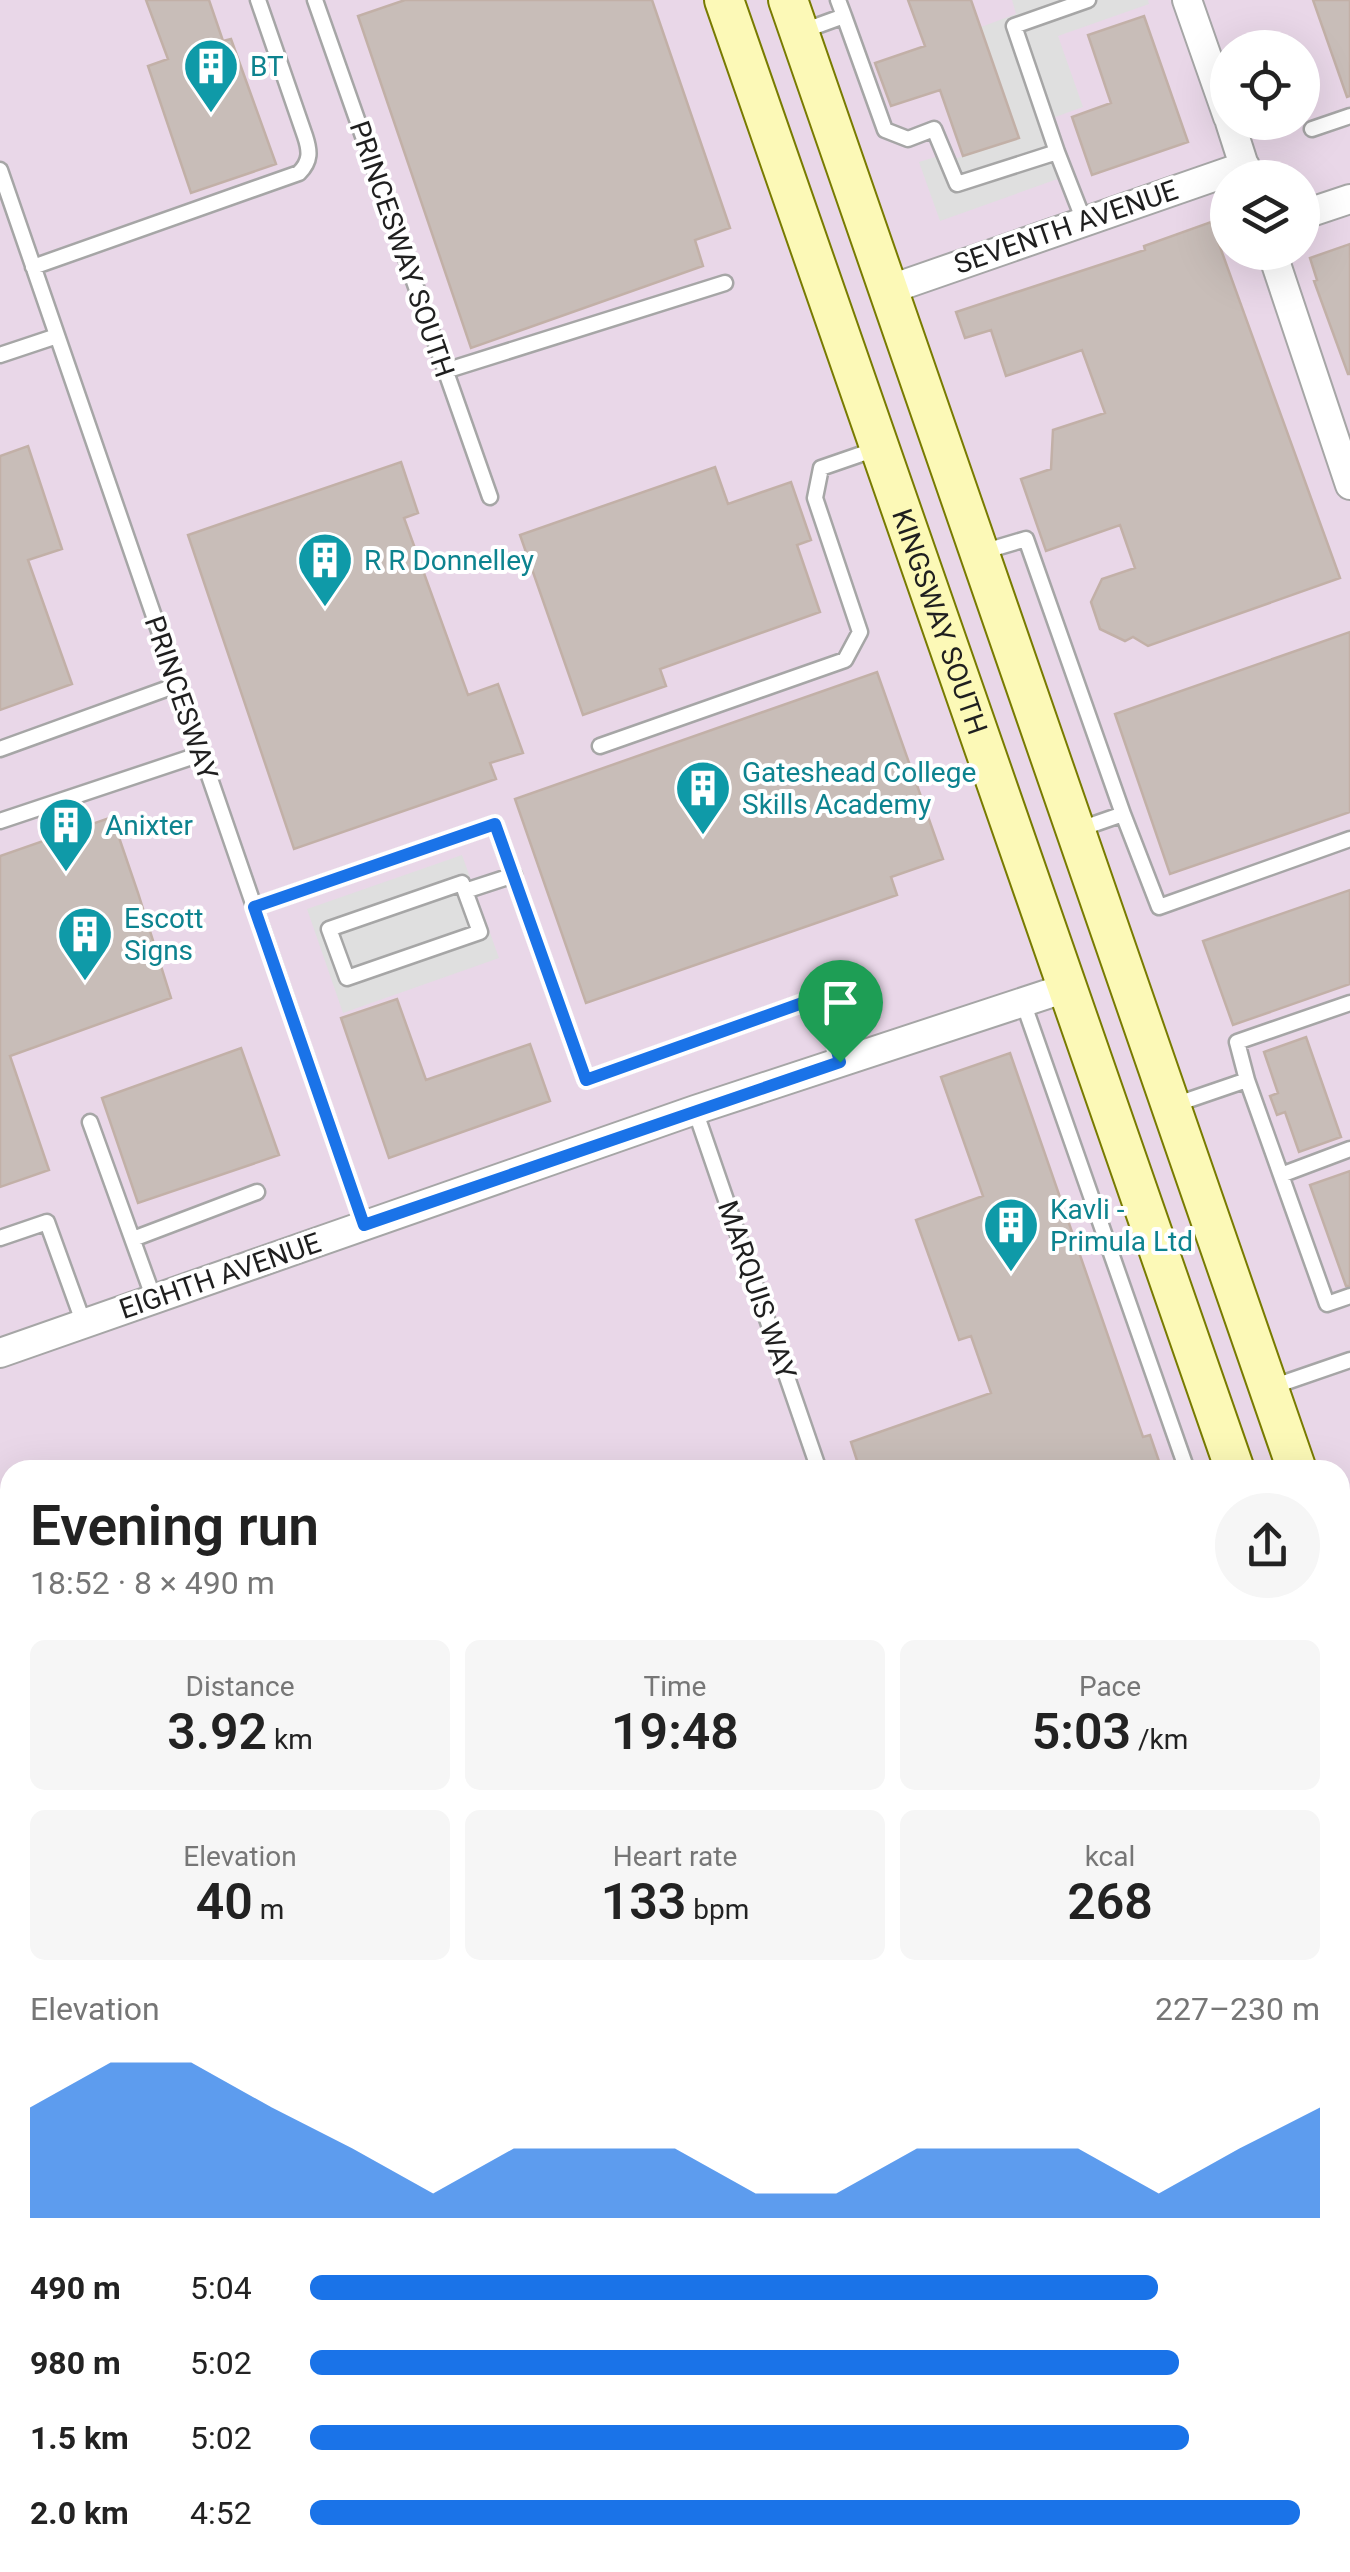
<!DOCTYPE html>
<meta charset="utf-8">
<style>
body{margin:0;font-family:Roboto,sans-serif;background:#f6f6f6;color:#222;height:100vh;display:flex;flex-direction:column;font-size:38px;white-space:nowrap}
*{box-sizing:border-box;margin:0}
p{font-size:32px;color:#767676}
.icon{flex:none;width:55px;height:55px;fill:none;stroke:currentColor;stroke-width:2;stroke-linecap:round;stroke-linejoin:round}
.map{position:relative;flex:1;overflow:hidden}
.drawer{position:absolute;left:0px;top:1460px;width:1350px;height:1112px;display:flex;flex-direction:column;background:#fff;border-radius:30px 30px 0 0;box-shadow:0 10px 40px #0002}
.drawer>*{flex:none}
.tools{position:absolute;left:1210px;top:30px;display:grid;gap:20px}
.tools a{display:grid;place-items:center;width:110px;height:110px;border-radius:50%;background:#fff;box-shadow:0 10px 40px #0002;font-size:50px}
.pin{position:absolute;display:grid;place-items:center;width:85px;height:85px;color:#fff;margin:-102px -42px;border-radius:50% 50% 50% 0;rotate:-45deg;box-shadow:0 0 10px #0007}
.pin .icon{rotate:45deg}
.round{display:grid;place-items:center;flex:none;width:105px;height:105px;border-radius:52px;background:#f6f6f6}
.summary{display:flex;align-items:center;justify-content:space-between;height:170px;padding:0 30px}
h1{font-size:55px;font-weight:600;line-height:75px}
.stats{display:grid;grid-template-columns:repeat(3,1fr);gap:15px;height:170px;padding:10px 30px}
.stats div{display:grid;align-content:center;border-radius:15px;background:#f6f6f6;text-align:center}
.stats b{font-size:50px;font-weight:600}
.stats small{font-size:28px;font-weight:400}
.stats p{font-size:28px}
.chart{height:280px;padding:20px 30px}
.chart p{display:flex;justify-content:space-between}
.chart svg{width:100%;height:180px;margin-top:10px;fill:#1a73e8;opacity:.7}
ul{padding:0 30px;list-style:none;font-size:32px}
li{display:grid;grid-template-columns:160px 120px 1fr;align-items:center;height:75px}
li i{height:25px;border-radius:12px;background:#1a73e8}
.map>svg:first-child{display:block}
</style>
<div class="map">
<svg width="1350" height="2572" viewBox="0 0 1350 2572">
<rect width="100%" height="100%" fill="#f0ebe5"/>
<path fill="#e9d7e8" fill-rule="evenodd" d="M0,0H1350V2572H0ZM1228,48H1302V122H1228ZM1228,178H1302V252H1228ZM10,1470H1340V2562H10Z"/>
<path fill="#dfdfdf" d="M1012,0H1148L1149,4L1058,36L1083,107L1047,120L1066,176L940,221L919,162L945,154L948,161L1019,138L981,27L1016,14Z
M462,855L499,958L343,1013L307,909Z
M7,2226L10,2233V2562L55,2563L28,2572H0V2229Z
M795,2562L799,2572H590L587,2563Z"/>
<path fill="#c8bdb8" stroke="#c2b0a7" stroke-width="2.5" d="M146,0H209L223,41L231,39L276,164L191,193L148,66L168,59Z
M405,0H652L730,228L695,240L703,266L471,348L358,16Z
M908,0H971L1019,138L963,156L940,90L891,106L875,63L925,46Z
M1313,0H1350V96L1347,97Z
M1144,16L1188,142L1092,175L1072,117L1111,103L1088,35Z
M1211,222L1340,578L1148,646L1133,637L1125,641L1100,629L1091,602L1102,579L1135,568L1120,525L1046,551L1021,479L1051,469L1053,430L1105,413L1082,350L1006,376L991,330L965,338L956,312L1145,250L1144,246Z
M1350,244V374H1348L1314,281L1317,280L1310,258Z
M28,446L62,549L28,560L72,684L0,710V456Z
M401,462L418,513L404,518L468,695L498,684L523,753L490,763L496,779L294,849L188,535Z
M715,467L728,504L791,482L811,540L797,545L820,612L660,669L666,686L583,715L520,535Z
M1350,632V812L1170,874L1115,714Z
M877,672L943,859L891,877L897,895L586,1003L515,799Z
M112,817L138,893L171,998L10,1056L49,1170L0,1187V856Z
M1350,890V984L1233,1025L1203,941Z
M397,999L426,1080L530,1044L550,1101L389,1158L341,1018Z
M1306,1037L1341,1137L1299,1152L1285,1112L1277,1115L1270,1096L1278,1093L1264,1052Z
M241,1048L279,1155L138,1203L102,1098Z
M1010,1053L1143,1437L1150,1435L1162,1470H860L851,1442L991,1393L971,1336L959,1340L916,1220L983,1196L941,1077Z
M1350,1171V1286H1346L1310,1185Z"/>
<g fill="none" stroke-linecap="round" stroke-linejoin="round">
<g stroke="#a6a6a6" stroke-width="19">
<path id="lane" d="M315,0L490,497
M838,0L844,16
M800,32L844,16L885,130L908,139L934,129L957,184L1057,152
M1312,129L1350,116
M0,170L364,1225
M1084,221L1057,152L1014,26L1088,0
M33,267L299,173C311,161 310,151 305,136L258,0
M0,355L57,336
M445,371L725,283
M982,552L1026,539L1123,814L1080,829
M600,746L845,660L860,632L815,498L821,468L879,448
M0,749L177,685
M1123,814L1159,907L1350,839
M0,821L201,754
M465,891L480,932L347,978L329,929L462,883L465,891L514,875
M254,907L495,824L586,1080L822,996L840,1062
M1023,1002L1187,1470
M1247,1080L1237,1042L1350,1003
M1171,1106L1247,1080L1327,1304L1350,1296
M695,1110L819,1470
M90,1122L154,1299
M1281,1175L1350,1149
M0,1238L47,1222L84,1324
M133,1239L257,1192
M1269,1388L1350,1360
M0,1627L10,1656
M0,2196L10,2193
M1340,2319L1350,2324
M1340,2350L1350,2347
M1340,2411L1350,2407
M361,2562L363,2572
M442,2562L446,2572
M569,2562L572,2572
M1202,2562L1205,2572
M1091,2572L1097,2562"/>
</g>
<g stroke="#a6a6a6" stroke-width="32">
<path id="street" d="M1187,0L1228,117
M1230,122L1248,178
M1302,215L1350,199
M1272,252L1350,485
M888,290L1245,166
M0,1353L695,1110L1066,988"/>
</g>
<g stroke="#787b01" stroke-width="42">
<g id="secondary">
<path id="s1" d="M724,0L1235,1470"/>
<path d="M788,0L1297,1470"/>
<path d="M1340,1593L1350,1622"/>
<path d="M1340,1771L1350,1800"/>
<path d="M0,2003L10,2032"/>
<path d="M1340,2164L1350,2158"/>
<path d="M157,2562L162,2572"/>
<path d="M225,2572L231,2562"/>
</g>
</g>
<path stroke="#ff6a67" stroke-width="4" stroke-dasharray="5 5" stroke-linecap="butt" d="M1340,1503L1344,1513L1342,1535L1350,1557
M26,2562L29,2572
M476,2562L480,2572
M528,2572L552,2563
M592,2572L620,2562
M669,2572L696,2562"/>
<use href="#lane" stroke="#fff" stroke-width="14"/>
<use href="#street" stroke="#fff" stroke-width="28"/>
<use href="#secondary" stroke="#fcf9b7" stroke-width="38"/>
</g>
<g fill="none" stroke-linecap="round" stroke-linejoin="round">
<g stroke="#fff" stroke-width="20">
<path id="route" d="M495,824L586,1080L822,996L840,1062L364,1225L254,907Z"/>
</g>
<use href="#route" stroke="#1a73e8" stroke-width="12"/>
</g>
<defs>
<g id="building-pin" transform="scale(2.875)"><path d="M0 17L-7.5 6A9.5 9.5 0 1 1 7.5 6Z" fill="#0f9aa8" stroke="#fff"/><path d="M-4-6H4V6H1V3H-1V6H-4ZM-2.5-4.3h1.7v1.8h-1.7ZM.8-4.3h1.7v1.8H.8ZM-2.5-1h1.7V.8h-1.7ZM.8-1h1.7V.8H.8Z" fill="#fff"/></g>
</defs>
<g fill-rule="evenodd">
<use href="#building-pin" x="211" y="66"/>
<use href="#building-pin" x="325" y="560"/>
<use href="#building-pin" x="703" y="788"/>
<use href="#building-pin" x="66" y="825"/>
<use href="#building-pin" x="85" y="934"/>
<use href="#building-pin" x="1011" y="1225"/>
</g>
<g text-anchor="middle" dominant-baseline="central" stroke-width="8" stroke-linejoin="round" paint-order="stroke">
<g font-size="28" fill="#0d838f" stroke="#fff" text-anchor="start">
<text x="250" y="66">BT</text>
<text x="364" y="560">R R Donnelley</text>
<text x="742" y="772">Gateshead College<tspan x="742" dy="32">Skills Academy</tspan></text>
<text x="105" y="825">Anixter</text>
<text x="124" y="918">Escott<tspan x="124" dy="32">Signs</tspan></text>
<text x="1050" y="1209">Kavli -<tspan x="1050" dy="32">Primula Ltd</tspan></text>
</g>
<g font-size="28" fill="#1f1f1f" stroke="#fff">
<text transform="translate(1066 227) rotate(-19)">SEVENTH AVENUE</text>
<text transform="translate(402 249) rotate(71)">PRINCESWAY SOUTH</text>
<text stroke="none"><textPath href="#s1" startOffset="658">KINGSWAY SOUTH</textPath></text>
<text transform="translate(181 698) rotate(71)">PRINCESWAY</text>
<text transform="translate(220 1276) rotate(-19)">EIGHTH AVENUE</text>
<text transform="translate(757 1290) rotate(71)">MARQUIS WAY</text>
</g>
</g>
</svg>
<div class="tools">
<a><svg class="icon" aria-label="locate" viewBox="0 0 24 24"><circle cx="12" cy="12" r="6"/><path d="M12 2v4M12 18v4M2 12h4M18 12h4"/></svg></a>
<a><svg class="icon" aria-label="layers" viewBox="0 0 24 24"><path d="M12 4l9 5-9 5-9-5zM3 14l9 5 9-5"/></svg></a>
</div>
<div class="pin" style="left:840px;top:1062px;background:#1e9e55"><svg class="icon" aria-label="arrive" viewBox="0 0 24 24"><path d="M6 21V4h12l-3 4 3 4H6"/></svg></div>
<section class="drawer">
<div class="summary"><div><h1>Evening run</h1><p>18:52 · 8 × 490 m</p></div><a class="round"><svg class="icon" aria-label="share" viewBox="0 0 24 24"><path d="M12 15V3M7 8l5-5 5 5M5 13v7h14v-7"/></svg></a></div>
<div class="stats">
<div><p>Distance</p><b>3.92<small> km</small></b></div>
<div><p>Time</p><b>19:48</b></div>
<div><p>Pace</p><b>5:03<small> /km</small></b></div>
</div>
<div class="stats">
<div><p>Elevation</p><b>40<small> m</small></b></div>
<div><p>Heart rate</p><b>133<small> bpm</small></b></div>
<div><p>kcal</p><b>268</b></div>
</div>
<div class="chart"><p><span>Elevation</span>227–230 m</p>
<svg viewBox="0 0 160 44" preserveAspectRatio="none"><path d="M0 44V17L10 6L20 6L30 17L40 27L50 38L60 27L70 27L80 27L90 38L100 38L110 27L120 27L130 27L140 38L150 27L160 17V44z"/></svg>
</div>
<ul>
<li><b>490 m</b>5:04<i style="width:84%"></i></li>
<li><b>980 m</b>5:02<i style="width:86%"></i></li>
<li><b>1.5 km</b>5:02<i style="width:87%"></i></li>
<li><b>2.0 km</b>4:52<i style="width:98%"></i></li>
</ul>
</section>
</div>
